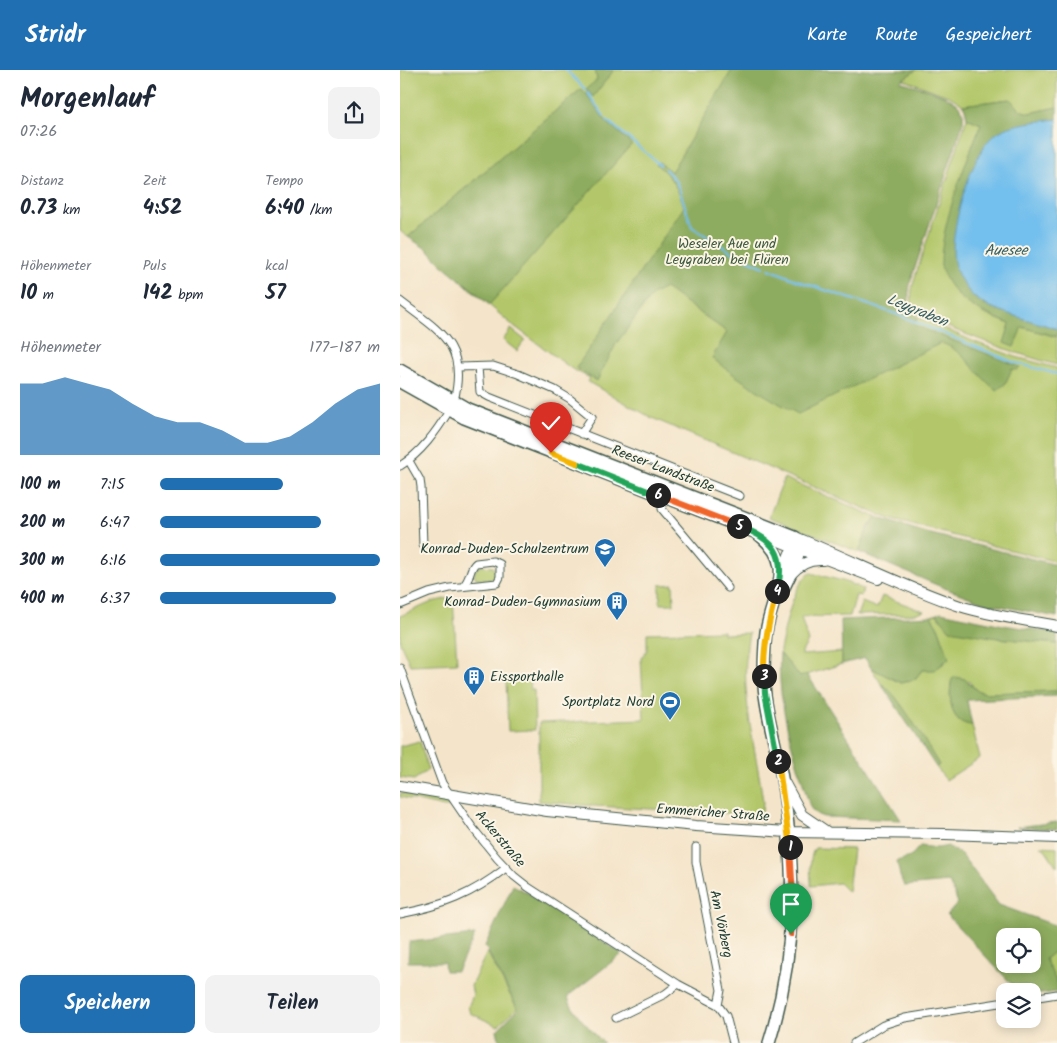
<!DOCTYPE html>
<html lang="de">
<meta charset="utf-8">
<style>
body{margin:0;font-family:Kalam,sans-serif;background:#f2f2f3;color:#1f2937;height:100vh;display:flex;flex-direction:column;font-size:19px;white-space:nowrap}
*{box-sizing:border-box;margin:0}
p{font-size:16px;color:#747a83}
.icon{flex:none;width:28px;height:28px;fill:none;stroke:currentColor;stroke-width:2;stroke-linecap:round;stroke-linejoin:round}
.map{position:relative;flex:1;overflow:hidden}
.drawer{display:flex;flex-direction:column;background:#fff;width:400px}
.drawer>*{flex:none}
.fabs{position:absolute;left:596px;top:858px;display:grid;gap:10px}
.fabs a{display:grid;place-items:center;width:45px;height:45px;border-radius:10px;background:#fff;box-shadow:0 2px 12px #0003;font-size:25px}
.pin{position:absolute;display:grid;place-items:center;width:42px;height:42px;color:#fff;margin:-51px -21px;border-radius:50% 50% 50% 0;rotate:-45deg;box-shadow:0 0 5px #0007}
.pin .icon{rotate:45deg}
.km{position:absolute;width:25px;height:25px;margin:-12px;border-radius:50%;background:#222;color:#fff;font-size:14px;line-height:25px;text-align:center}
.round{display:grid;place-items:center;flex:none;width:52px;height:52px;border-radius:10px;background:#f2f2f3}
.head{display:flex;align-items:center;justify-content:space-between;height:85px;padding:0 20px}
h1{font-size:28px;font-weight:800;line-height:38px}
.metrics{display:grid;grid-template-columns:repeat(3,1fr);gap:8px;height:85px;padding:5px 20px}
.metrics div{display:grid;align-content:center}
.metrics b{font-size:21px;font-weight:800}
.metrics small{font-size:14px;font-weight:400}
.metrics p{font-size:14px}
.chart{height:140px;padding:10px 20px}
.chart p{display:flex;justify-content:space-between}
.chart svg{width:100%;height:90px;margin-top:5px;fill:#1f6fb2;opacity:.7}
.primary-button{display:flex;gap:10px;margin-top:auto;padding:10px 20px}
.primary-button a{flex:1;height:58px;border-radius:10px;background:#1f6fb2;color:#fff;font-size:20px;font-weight:800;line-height:58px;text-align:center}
.primary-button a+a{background:#f2f2f3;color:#1f2937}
ul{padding:0 20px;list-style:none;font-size:16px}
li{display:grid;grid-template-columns:80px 60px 1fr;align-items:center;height:38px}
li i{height:12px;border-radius:6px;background:#1f6fb2}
header{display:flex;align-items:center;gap:30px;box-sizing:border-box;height:70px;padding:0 25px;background:#1f6fb2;color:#fff}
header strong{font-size:24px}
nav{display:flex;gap:28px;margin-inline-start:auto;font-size:18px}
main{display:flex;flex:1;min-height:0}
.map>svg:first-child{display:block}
</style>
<header>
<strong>Stridr</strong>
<nav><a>Karte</a><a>Route</a><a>Gespeichert</a></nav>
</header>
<main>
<section class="drawer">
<div class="head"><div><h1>Morgenlauf</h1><p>07:26</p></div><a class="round"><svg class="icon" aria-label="share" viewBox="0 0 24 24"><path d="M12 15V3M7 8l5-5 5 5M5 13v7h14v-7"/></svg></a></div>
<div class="metrics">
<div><p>Distanz</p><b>0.73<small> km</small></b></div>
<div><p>Zeit</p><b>4:52</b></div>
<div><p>Tempo</p><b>6:40<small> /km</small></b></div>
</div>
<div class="metrics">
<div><p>Höhenmeter</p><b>10<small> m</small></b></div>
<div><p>Puls</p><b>142<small> bpm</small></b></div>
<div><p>kcal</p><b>57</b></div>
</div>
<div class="chart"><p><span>Höhenmeter</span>177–187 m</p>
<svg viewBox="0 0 160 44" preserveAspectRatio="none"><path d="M0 44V9L10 9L20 6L30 9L40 12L50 19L60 25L70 28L80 28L90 32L100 38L110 38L120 35L130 28L140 19L150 12L160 9V44z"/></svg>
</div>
<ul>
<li><b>100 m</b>7:15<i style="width:56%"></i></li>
<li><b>200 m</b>6:47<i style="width:73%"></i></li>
<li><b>300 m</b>6:16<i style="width:100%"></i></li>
<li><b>400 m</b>6:37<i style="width:80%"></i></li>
</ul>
<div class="primary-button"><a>Speichern</a><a>Teilen</a></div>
</section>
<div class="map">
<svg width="657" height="973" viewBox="0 0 657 973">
<rect width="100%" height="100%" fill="#fcf5e5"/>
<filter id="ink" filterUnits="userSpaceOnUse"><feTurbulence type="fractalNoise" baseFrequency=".02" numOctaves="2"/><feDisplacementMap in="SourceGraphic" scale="10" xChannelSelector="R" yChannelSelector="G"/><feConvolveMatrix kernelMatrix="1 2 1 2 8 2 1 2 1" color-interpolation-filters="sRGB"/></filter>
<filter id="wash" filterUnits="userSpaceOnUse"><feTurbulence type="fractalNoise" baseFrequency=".0096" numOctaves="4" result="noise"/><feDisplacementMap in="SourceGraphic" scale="20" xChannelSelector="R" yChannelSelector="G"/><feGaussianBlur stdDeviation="1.12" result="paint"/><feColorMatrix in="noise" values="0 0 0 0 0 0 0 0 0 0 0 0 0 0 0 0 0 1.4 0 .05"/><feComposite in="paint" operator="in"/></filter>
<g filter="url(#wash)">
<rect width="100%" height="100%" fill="#f4e4c9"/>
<path fill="#b3c76a" stroke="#69824f" d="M0,0H465L506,215L508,237L518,248V247L575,272L616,287L657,298V492L493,450L477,444L252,348L188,312L190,308L172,299L110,253L59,209L180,20L8,167L0,161Z
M516,0H657V37L630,43L622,41L610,29L563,35L551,27L503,9Z
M567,48L581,54C563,100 546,147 541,196L582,243L610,254L605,273L622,257L657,267V295C609,282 567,265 521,246C508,237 511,223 514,210Z
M111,259L125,270L117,281L103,270Z
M384,408L476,447L468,458L459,482L369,447Z
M80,496L93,497L96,503L94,508L91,510L76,508L74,504L75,500Z
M411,503L443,511L463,519L461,526L456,525L450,546L401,547L408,571L402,582V585L442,582V594L400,607L380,583V580C384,562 393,511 411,503Z
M273,514L274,534H260V515Z
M482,526L524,541L513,544L457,545L462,532L477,538Z
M53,527L57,593L10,595L0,572V546L32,532Z
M537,544L540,549L598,568L657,574V621L585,623L576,620L569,611L551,613C549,630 550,653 572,655L580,688L546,710L536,697L539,695L506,643L484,615H482L471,598L501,613L515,609L522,600C534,599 541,598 549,588L539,559L531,546Z
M323,561V564L349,563C338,621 356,676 363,732L362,743L345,744L194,736L139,731V653L244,649L241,588L247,580V563Z
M129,607L130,620H134L135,660L108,661L106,608Z
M20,671L28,700L14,710L0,708V676Z
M0,723L47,731L50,733L49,737H44L0,727Z
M640,776L657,777V797L645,779Z
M415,778L453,779L448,822L439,813L411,816C411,804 408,788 415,778Z
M657,879V913L645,889Z
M87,882L117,938L98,956L70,943L68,937L73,925L71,916Z"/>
<path fill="#8eac5e" stroke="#567449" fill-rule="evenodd" d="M195,0H214L193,27L186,19L197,10Z
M332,0H516L500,11C515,16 553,25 561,38C564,42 563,48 563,53L511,210C508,224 506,236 518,247L514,255L620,297L617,300L612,299L605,314L597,320C577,307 565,280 541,273L398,344C367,327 339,310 312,288L327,262L265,218L252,225L216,274L197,311L176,298L284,137C279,119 271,106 256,94L259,92L271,102Z
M181,19L186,23L206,51L232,74L90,234L40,193L28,180L8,167Z
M610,29L622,41L630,43L657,37V49L629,53L609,58L584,235L657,259V267L622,257L614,277L604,273L610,254C588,245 566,237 552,218C548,213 541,201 541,194C541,152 566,93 581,54L567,48L565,39L563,35Z
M476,447L523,462L657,495V547L585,533L544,518L459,482L468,458Z
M541,542L603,555L657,563V574L598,568L550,560L537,544Z
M531,546L539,559L549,588L535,600H522L515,609L501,613L471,598L465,588L442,594L441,550Z
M380,583L400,607L407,604L501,750L424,747C417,745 414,743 410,737C396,688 376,635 380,583Z
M556,607L565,609L576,620L585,623L657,621V626L567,630L572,655C550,654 549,630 551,613L552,609Z
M482,615C495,618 530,680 539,695L536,697Z
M657,752V759L617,757Z
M520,776L538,778L548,776C552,780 556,781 561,784L599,835L657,856V879L645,889L657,913V922L633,925L632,921H618L547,845L558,833L549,812L504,816L500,806L497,791L510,787ZM605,866H632V894H605Z
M113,815L141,830L222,884L168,926C169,939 194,963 204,973H100L97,960L118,939L85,876Z
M75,865L57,901H45L44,892H8L9,872Z"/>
<path fill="#73bfed" stroke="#497e90" d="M657,49V259C635,251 587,241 572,225C565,217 558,207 555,196C546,168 571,83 594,65C611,52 637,52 657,49Z"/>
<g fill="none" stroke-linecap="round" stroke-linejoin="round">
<path stroke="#73bfed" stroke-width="2" d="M166,0L185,19
M187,22L204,46
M207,50L260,95
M265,99L275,110L279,119L292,157L335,184L364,197
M369,199L404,213L496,244L613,292L657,304"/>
</g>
</g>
<g filter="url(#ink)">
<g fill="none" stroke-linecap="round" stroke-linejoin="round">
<g stroke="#3f564a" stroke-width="9">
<path id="street" d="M0,231C40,262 68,274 54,331
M59,297L93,296L118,304L155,320L170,329L192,347L181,364
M78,297L80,322L89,327L340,426
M9,391L20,410L21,417L23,475
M0,396C21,383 36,362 49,341
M265,427L262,439L328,518
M0,535L29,523L50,518L97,513L100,507V494L93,491L76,493C69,498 71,508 64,515
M0,598L42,713L72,757L97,788L114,806L128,817L278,914L318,935L326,946L333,973
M296,777V792L321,920L318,935
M0,844C43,836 71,825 106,798
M632,928L657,924
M216,948L265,924L278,914
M454,973L483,955L505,948L605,932"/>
</g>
<g stroke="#3f564a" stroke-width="12">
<path id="secondary" d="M358,463L478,509
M395,467C450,489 503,517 560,536C591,546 625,550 657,556
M381,504L390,483L399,473
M390,505C399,494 409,489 423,490
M384,712L402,745L427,762
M0,716L147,741L296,756L388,762L545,764L657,768"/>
</g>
<g stroke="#3f564a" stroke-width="14">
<path id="primary" d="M0,300L68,339L395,467C396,468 399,472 399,473C402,484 386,512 382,522
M0,312L64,348L357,463C399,496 373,520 366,562C364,579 364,597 364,615C366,646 377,677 382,708C396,801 397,883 369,973"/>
</g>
<use href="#street" stroke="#fff" stroke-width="7"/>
<use href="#secondary" stroke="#fff" stroke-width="10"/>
<use href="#primary" stroke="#fff" stroke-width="11"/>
</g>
</g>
<g fill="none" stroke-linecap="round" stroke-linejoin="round" filter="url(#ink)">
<g stroke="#fff" stroke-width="10">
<path id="split-1" d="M390,777L393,828L391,864"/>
</g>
<g stroke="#fff" stroke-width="10">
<path id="split-2" d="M378,691L390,777"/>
</g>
<g stroke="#fff" stroke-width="10">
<path id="split-3" d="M364,606L365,623L378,691"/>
</g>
<g stroke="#fff" stroke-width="10">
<path id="split-4" d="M364,606C363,576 369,549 377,521"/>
</g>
<g stroke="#fff" stroke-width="10">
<path id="split-5" d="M339,456C373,469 387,483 377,521"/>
</g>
<g stroke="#fff" stroke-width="10">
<path id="split-6" d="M258,425L339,456"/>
</g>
<g stroke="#fff" stroke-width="10">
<path id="split-7" d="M177,393L258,425"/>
</g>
<g stroke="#fff" stroke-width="10">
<path id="split-8" d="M151,383L177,393"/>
</g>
<use href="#split-1" stroke="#f0652b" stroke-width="6"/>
<use href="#split-2" stroke="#f5b400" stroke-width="6"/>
<use href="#split-3" stroke="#22a559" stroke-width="6"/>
<use href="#split-4" stroke="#f5b400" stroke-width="6"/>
<use href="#split-5" stroke="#22a559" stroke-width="6"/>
<use href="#split-6" stroke="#f0652b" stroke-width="6"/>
<use href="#split-7" stroke="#22a559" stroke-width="6"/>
<use href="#split-8" stroke="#f5b400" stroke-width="6"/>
</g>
<defs>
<g id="school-pin" transform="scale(1.125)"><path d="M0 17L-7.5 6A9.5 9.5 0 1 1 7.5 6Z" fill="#1f6fb2" stroke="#fcf5e5"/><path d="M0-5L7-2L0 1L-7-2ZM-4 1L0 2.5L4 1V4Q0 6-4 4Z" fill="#fff"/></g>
<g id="building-pin" transform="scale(1.125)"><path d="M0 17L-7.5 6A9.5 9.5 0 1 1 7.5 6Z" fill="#1f6fb2" stroke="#fcf5e5"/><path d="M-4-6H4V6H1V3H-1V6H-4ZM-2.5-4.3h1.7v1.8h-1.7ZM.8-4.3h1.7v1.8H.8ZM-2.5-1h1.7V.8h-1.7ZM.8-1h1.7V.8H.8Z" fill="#fff"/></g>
<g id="stadium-pin" transform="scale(1.125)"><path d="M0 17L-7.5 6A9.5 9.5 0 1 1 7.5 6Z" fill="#1f6fb2" stroke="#fcf5e5"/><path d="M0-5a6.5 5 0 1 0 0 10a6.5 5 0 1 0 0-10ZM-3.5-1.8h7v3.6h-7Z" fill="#fff"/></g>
</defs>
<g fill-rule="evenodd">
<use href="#school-pin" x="205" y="479"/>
<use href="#building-pin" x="217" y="532"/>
<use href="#building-pin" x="74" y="607"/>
<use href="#stadium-pin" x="270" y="632"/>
</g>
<g text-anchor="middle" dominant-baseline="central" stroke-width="4" stroke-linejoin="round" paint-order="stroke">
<g font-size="14" fill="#3d593f" stroke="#fcf5e5">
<text x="327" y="174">Weseler Aue und<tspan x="327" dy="16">Leygraben bei Flüren</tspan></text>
</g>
<g font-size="14" fill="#1f3d34" stroke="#fcf5e5">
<text transform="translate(263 399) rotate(21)">Reeser Landstraße</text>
<text transform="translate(313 743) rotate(4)">Emmericher Straße</text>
<text transform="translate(100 769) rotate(50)">Ackerstraße</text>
<text transform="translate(321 854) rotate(78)">Am Vörberg</text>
</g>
<g font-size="14" fill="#1f3d34" stroke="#fcf5e5" text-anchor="end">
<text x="189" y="479">Konrad-Duden-Schulzentrum</text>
<text x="201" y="532">Konrad-Duden-Gymnasium</text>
<text x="90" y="607" text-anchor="start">Eissporthalle</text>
<text x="254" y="632">Sportplatz Nord</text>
</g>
<g font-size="15" font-style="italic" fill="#345e62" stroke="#fcf5e5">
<text x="606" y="181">Auesee</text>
<text transform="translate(517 241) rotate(22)">Leygraben</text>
</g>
</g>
</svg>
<div class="fabs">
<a><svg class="icon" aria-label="locate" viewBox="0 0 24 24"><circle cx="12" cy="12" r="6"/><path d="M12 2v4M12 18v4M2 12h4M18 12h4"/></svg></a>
<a><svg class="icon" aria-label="layers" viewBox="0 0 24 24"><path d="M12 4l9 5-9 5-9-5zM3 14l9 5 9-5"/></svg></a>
</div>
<div class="pin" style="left:391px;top:864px;background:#1e9e55"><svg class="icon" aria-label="arrive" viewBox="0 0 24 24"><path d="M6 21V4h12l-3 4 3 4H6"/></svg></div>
<div class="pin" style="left:151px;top:383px;background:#d93025"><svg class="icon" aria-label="check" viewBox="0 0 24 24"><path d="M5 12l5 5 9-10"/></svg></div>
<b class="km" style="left:390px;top:777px">1</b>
<b class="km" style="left:378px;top:691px">2</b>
<b class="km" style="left:364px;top:606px">3</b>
<b class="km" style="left:377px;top:521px">4</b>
<b class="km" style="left:339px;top:456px">5</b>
<b class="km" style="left:258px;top:425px">6</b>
</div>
</main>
